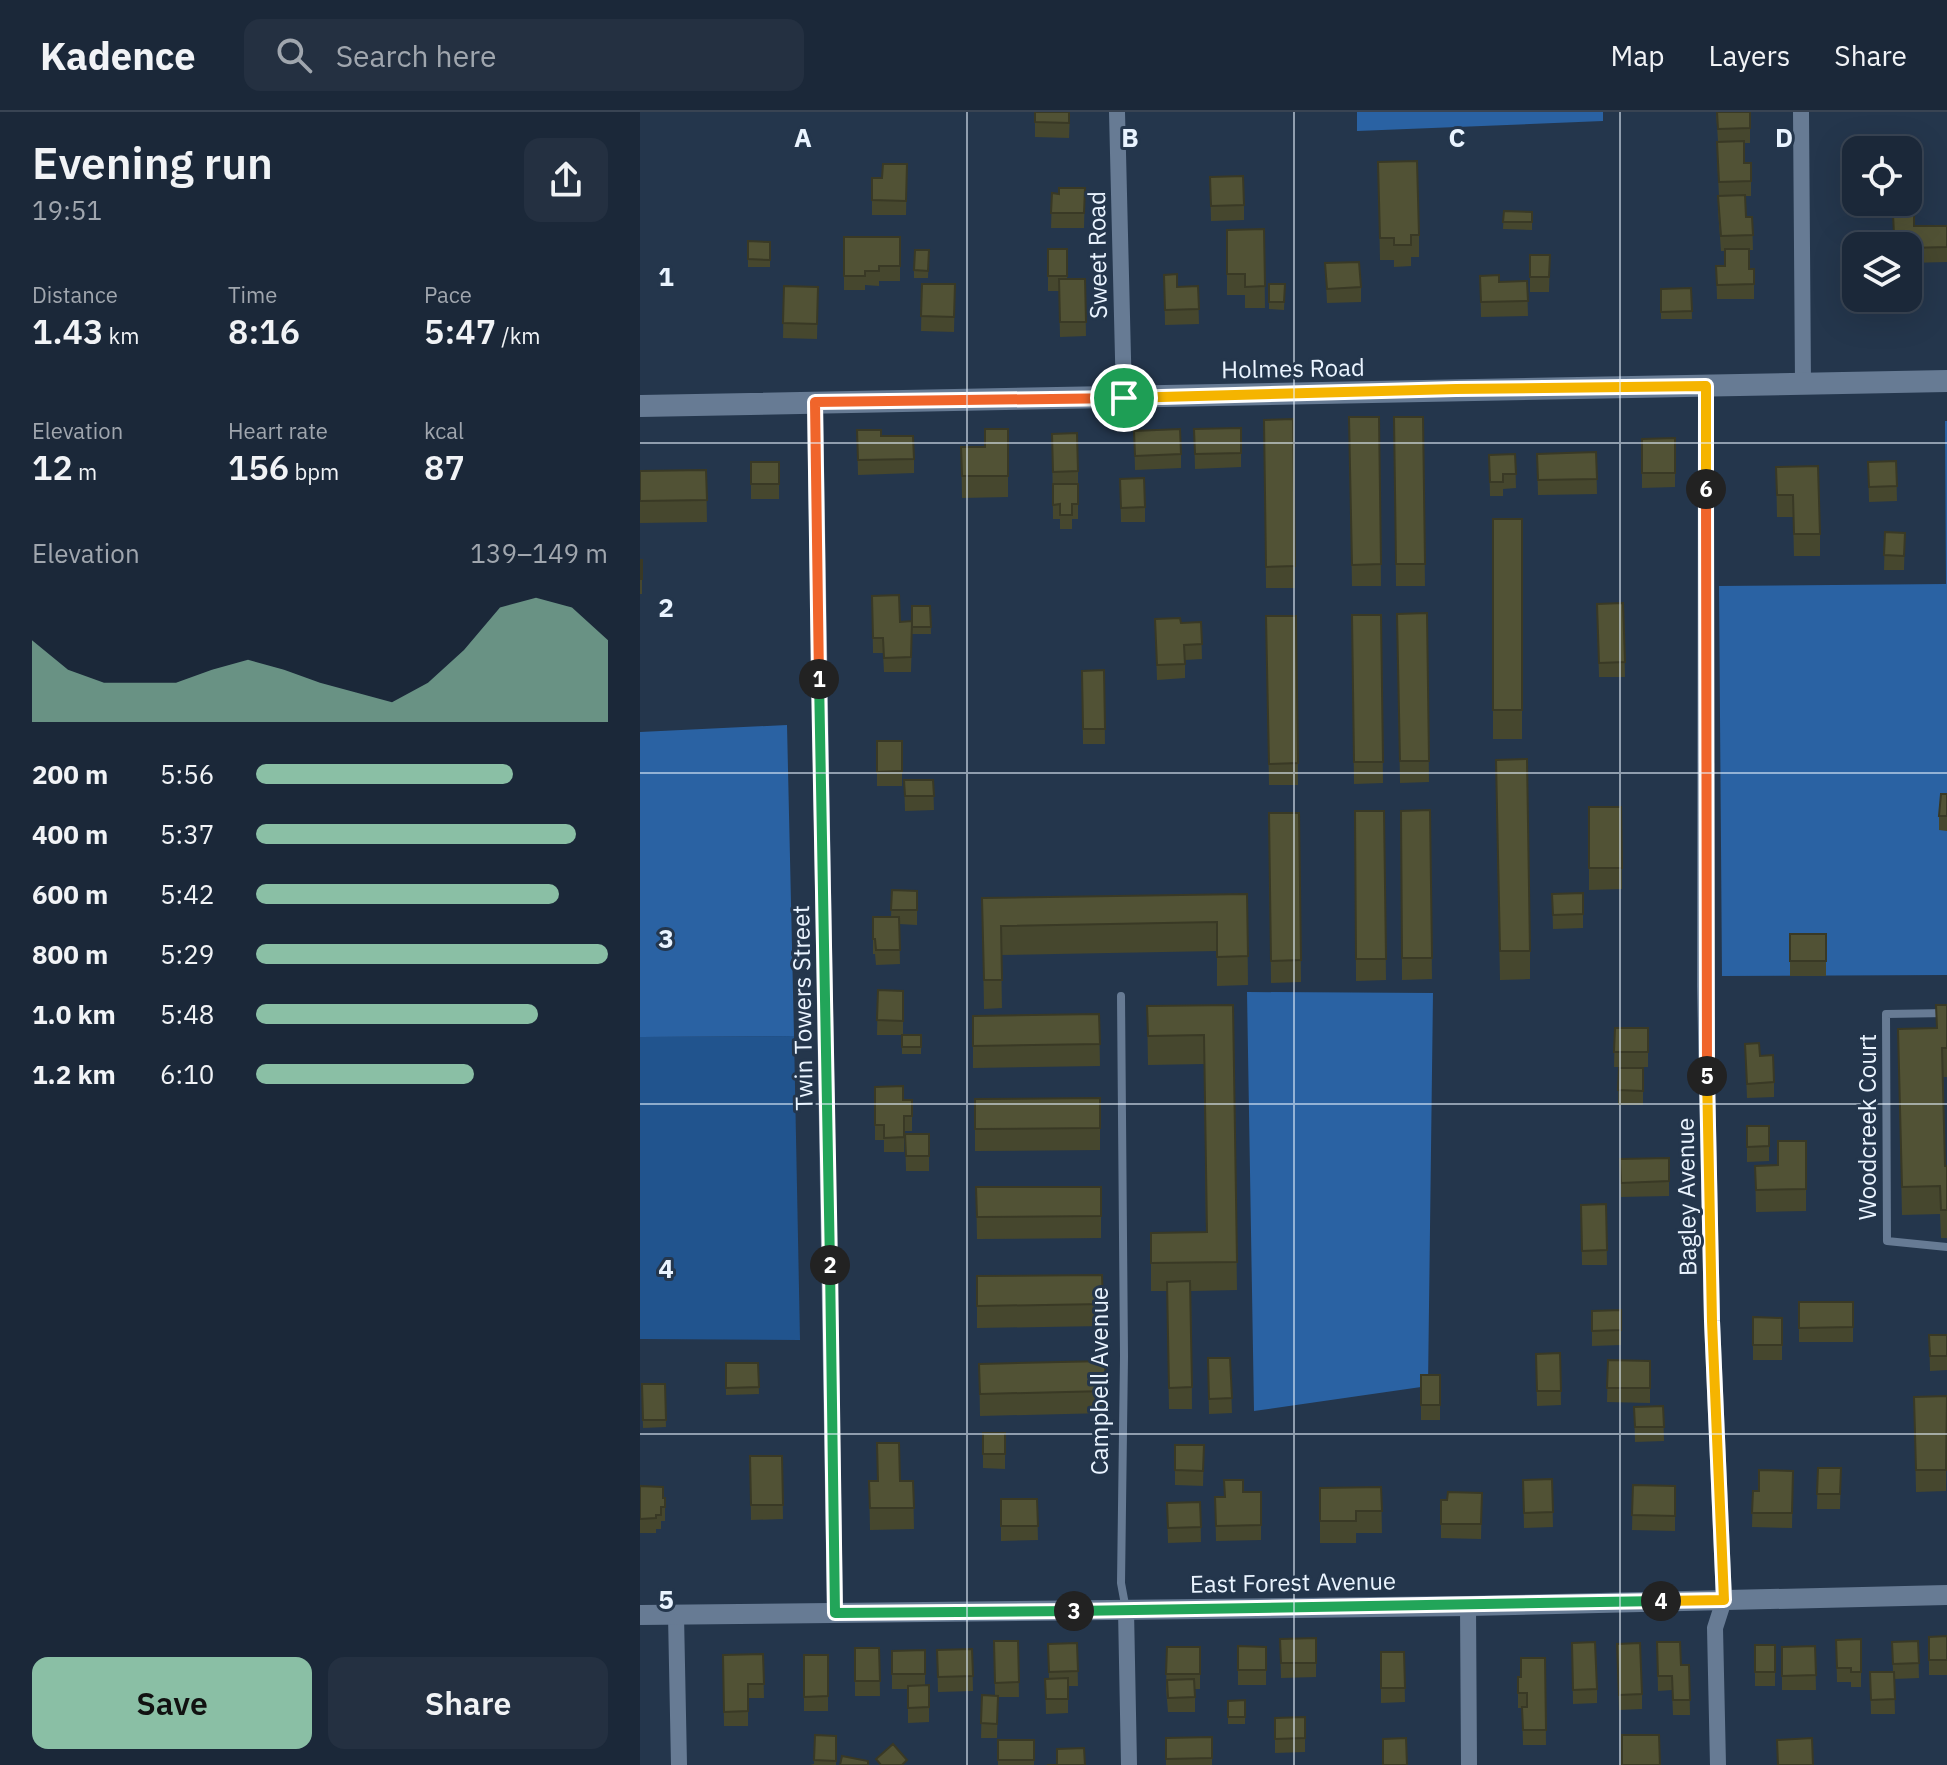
<!DOCTYPE html>
<meta charset="utf-8">
<style>
body{margin:0;font-family:"IBM Plex Sans",sans-serif;background:#243041;color:#f1f3f6;height:100vh;display:flex;flex-direction:column;font-size:30px;white-space:nowrap}
*{box-sizing:border-box;margin:0}
p{font-size:26px;color:#a0a6ae}
.icon{flex:none;width:44px;height:44px;fill:none;stroke:currentColor;stroke-width:2;stroke-linecap:round;stroke-linejoin:round}
.map{position:relative;flex:1;overflow:hidden}
.sheet{display:flex;flex-direction:column;background:#1b2839;width:640px}
.sheet>*{flex:none}
.tools{position:absolute;left:1202px;top:24px;display:grid;gap:16px}
.tools a{display:grid;place-items:center;width:80px;height:80px;border-radius:16px;background:#1b2839;box-shadow:0 8px 32px #0002,0 0 0 2px #394453;font-size:40px}
.pin{position:absolute;display:grid;place-items:center;width:68px;height:68px;color:#fff;margin:-34px;border:4px solid #fff;border-radius:50%;box-shadow:0 2px 8px #0007}
.km{position:absolute;width:40px;height:40px;margin:-20px;border-radius:50%;background:#222;color:#fff;font-size:22px;line-height:40px;text-align:center}
.round{display:grid;place-items:center;flex:none;width:84px;height:84px;border-radius:16px;background:#243041}
.summary{display:flex;align-items:center;justify-content:space-between;height:136px;padding:0 32px}
h1{font-size:44px;font-weight:600;line-height:60px}
.figures{display:grid;grid-template-columns:repeat(3,1fr);gap:12px;height:136px;padding:8px 32px}
.figures div{display:grid;align-content:center}
.figures b{font-size:34px;font-weight:600}
.figures small{font-size:22px;font-weight:400}
.figures p{font-size:22px}
.chart{height:224px;padding:16px 32px}
.chart p{display:flex;justify-content:space-between}
.chart svg{width:100%;height:144px;margin-top:8px;fill:#8abfa5;opacity:.7}
.action{display:flex;gap:16px;margin-top:auto;padding:16px 32px}
.action a{flex:1;height:92px;border-radius:16px;background:#8abfa5;color:#111;font-size:32px;font-weight:600;line-height:92px;text-align:center}
.action a+a{background:#243041;color:#f1f3f6}
ul{padding:0 32px;list-style:none;font-size:26px}
li{display:grid;grid-template-columns:128px 96px 1fr;align-items:center;height:60px}
li i{height:20px;border-radius:10px;background:#8abfa5}
header{display:flex;align-items:center;gap:48px;box-sizing:border-box;height:112px;padding:0 40px;background:#1b2839;border-bottom:2px solid #394453}
header strong{font-size:38px}
nav{display:flex;gap:44px;margin-inline-start:auto;font-size:28px}
.search{width:560px;height:72px;background:#243041;display:flex;align-items:center;gap:20px;box-sizing:border-box;padding:0 28px;border-radius:16px;color:#a0a6ae;font-size:30px}
main{display:flex;flex:1;min-height:0}
.map>svg:first-child{display:block}
</style>
<header>
<strong>Kadence</strong>
<div class="search"><svg class="icon" aria-label="search" viewBox="0 0 24 24"><circle cx="10" cy="10" r="6"/><path d="M15 15l6 6"/></svg>Search here</div>
<nav><a>Map</a><a>Layers</a><a>Share</a></nav>
</header>
<main>
<section class="sheet">
<div class="summary"><div><h1>Evening run</h1><p>19:51</p></div><a class="round"><svg class="icon" aria-label="share" viewBox="0 0 24 24"><path d="M12 15V3M7 8l5-5 5 5M5 13v7h14v-7"/></svg></a></div>
<div class="figures">
<div><p>Distance</p><b>1.43<small> km</small></b></div>
<div><p>Time</p><b>8:16</b></div>
<div><p>Pace</p><b>5:47<small> /km</small></b></div>
</div>
<div class="figures">
<div><p>Elevation</p><b>12<small> m</small></b></div>
<div><p>Heart rate</p><b>156<small> bpm</small></b></div>
<div><p>kcal</p><b>87</b></div>
</div>
<div class="chart"><p><span>Elevation</span>139–149 m</p>
<svg viewBox="0 0 160 44" preserveAspectRatio="none"><path d="M0 44V19L10 28L20 32L30 32L40 32L50 28L60 25L70 28L80 32L90 35L100 38L110 32L120 22L130 9L140 6L150 9L160 19V44z"/></svg>
</div>
<ul>
<li><b>200 m</b>5:56<i style="width:73%"></i></li>
<li><b>400 m</b>5:37<i style="width:91%"></i></li>
<li><b>600 m</b>5:42<i style="width:86%"></i></li>
<li><b>800 m</b>5:29<i style="width:100%"></i></li>
<li><b>1.0 km</b>5:48<i style="width:80%"></i></li>
<li><b>1.2 km</b>6:10<i style="width:62%"></i></li>
</ul>
<div class="action"><a>Save</a><a>Share</a></div>
</section>
<div class="map">
<svg width="1307" height="1653" viewBox="0 0 1307 1653">
<rect width="100%" height="100%" fill="#24364c"/>
<path fill="#21548e" d="M154,924L160,1228L0,1227V925Z"/>
<path fill="#2a62a3" d="M717,0H963V9L717,19Z
M1305,309H1307V863L1082,864L1079,474L1306,472Z
M147,613L154,924L0,925V620Z
M607,880L793,881L788,1274L614,1299Z"/>
<g fill="none" stroke-linecap="round" stroke-linejoin="round">
<path stroke="#677b94" stroke-width="8" d="M481,884L484,1244L481,1471L486,1498
M1307,901L1246,902L1247,1129L1307,1135"/>
<path stroke="#677b94" stroke-width="16" d="M477,0L484,286
M1161,0L1163,271
M1066,274L1065,874L1072,1209L1084,1488L1075,1516L1078,1653
M175,290L195,1501
M828,1494L829,1653
M486,1498L489,1653
M36,1503L39,1653"/>
<path stroke="#677b94" stroke-width="20" d="M0,1503L828,1494L1307,1483"/>
<path stroke="#677b94" stroke-width="22" d="M0,294L1307,269"/>
</g>
<path fill="#46472e" d="M395,0H430L429,26L395,25Z
M1076,0H1110V31H1104V51H1111V84H1105L1106,105H1112L1113,138H1109V157H1114V187H1077L1076,154H1085V139H1081L1078,98L1079,84L1077,44V30L1078,29Z
M738,50L779,123V145H771V154L754,155V148H740Z
M267,52L266,103H232V66H242Z
M570,65L604,93V108L571,109Z
M445,76L444,116H411L412,81L419,82Z
M864,99L892,100V118L863,117Z
M1274,114H1307V150L1268,151V134L1254,122Z
M624,117L625,196H605V183H587V118Z
M204,125H260V169H239V174L225,173V178H204Z
M108,129L130,130V155H108Z
M408,137H427V167H445L446,224L420,225L419,179H408Z
M289,138L288,166H274V158Z
M890,143H910L909,180H890Z
M685,151L721,175V190L687,191Z
M524,163L537,175L558,174L559,212L525,213Z
M840,164L859,170L887,169L888,204L841,205Z
M282,172H315L314,220L281,219Z
M629,172H645L644,198L629,197Z
M144,174L178,175L177,227L143,226Z
M1051,176L1052,207H1021V177Z
M709,305H739L741,474H712Z
M754,305H783L785,474H756Z
M653,307L655,476H626L624,308Z
M601,316V355L555,357L554,317Z
M368,317V385L322,386L321,335H345Z
M217,318L241,324L274,347V361L218,363Z
M494,319L541,342V356L495,358Z
M412,322L438,359V407H432V417H420V407H413Z
M1035,326V375L1002,376V327Z
M956,340L957,382L898,383L897,342Z
M875,342L876,376L863,377V384H850L849,343Z
M1256,349L1257,389L1229,390L1228,350Z
M111,350H139V387H111Z
M1136,355L1180,422V444H1154L1153,405H1137Z
M66,358L67,410L0,411V359Z
M480,367L505,395V410H481Z
M853,407H882V627H853Z
M1245,420L1265,421L1264,458H1244Z
M0,448H2V482H0Z
M232,484L260,510L272,509L290,494L291,522H272L271,560H244L243,541H233Z
M983,491L985,565H959L957,492Z
M787,501L789,670L760,671L757,502Z
M712,503H741L743,671L714,672Z
M626,504H656L658,673H629Z
M515,507L541,511L561,510L562,547L545,548V566L517,568Z
M464,558L465,632H443L442,559Z
M237,629H262V674H237Z
M264,668H293L294,698L265,699Z
M856,677L890,839V867L860,868Z
M1307,682V719L1299,718V704Z
M949,695H981L982,777L949,778Z
M790,698L792,867L762,868L761,699Z
M715,699H744L746,868L716,869Z
M629,701H659L661,870L631,871Z
M252,778L277,779V813L259,812L260,852L236,853L235,842H233V805H251Z
M943,781V816L913,817L912,782Z
M607,782L608,873L577,874V839L361,843L362,896L344,897L342,786Z
M1150,822H1186V864H1150Z
M238,878L263,879V923H281V942H262V923H237Z
M593,893L597,1178L551,1179L552,1297H529L527,1179H511V1121L566,1120L564,952L508,953L507,894Z
M1307,893V965H1303L1305,1054H1307V1126H1301L1300,1102L1262,1103L1258,917L1296,916Z
M459,902L460,954L333,956V904Z
M975,916H1008V955H974Z
M1105,932L1120,944L1134,970V985L1107,986Z
M979,956H1003V993H978Z
M235,975L263,988H272V1019H264V1040H244V1028H235Z
M335,987L460,1016V1038L335,1039Z
M1107,1014H1129V1049L1107,1050Z
M265,1022H289V1059H266Z
M1166,1029V1099L1116,1100L1115,1054L1138,1053Z
M1029,1046V1084L981,1085L980,1047Z
M336,1075L461,1104V1126L337,1127Z
M966,1092L967,1153H942L941,1093Z
M462,1163L463,1214L337,1216V1164Z
M1159,1190H1213V1230H1159Z
M981,1198V1233L952,1234V1199Z
M1113,1205L1142,1206V1248H1113Z
M1289,1223H1307V1258L1290,1259Z
M920,1241L921,1293L897,1294L896,1242Z
M568,1246H590L592,1301L569,1302Z
M968,1248L1010,1249V1291L967,1290Z
M465,1249L466,1301L340,1304L339,1252Z
M86,1251H118L119,1282L86,1283Z
M781,1263H800V1308H781Z
M2,1272H25L26,1315L3,1316Z
M1307,1284L1306,1379L1276,1380L1274,1285Z
M1023,1294L1024,1329L995,1330L994,1295Z
M343,1321H365V1357L343,1356Z
M535,1333H564L563,1374L535,1373Z
M110,1344H142L143,1407L111,1408Z
M1178,1356H1201L1200,1397H1177Z
M1153,1359L1152,1416L1112,1415L1113,1379H1119Z
M912,1367L913,1415L884,1416L883,1368Z
M229,1369H273L274,1417L230,1418Z
M993,1373L1035,1374V1419L992,1418Z
M0,1374L23,1386H25V1409H21V1417H16V1421H0Z
M741,1375L742,1421H716V1431H680V1376Z
M603,1380H621V1428L576,1429L575,1385H584Z
M842,1381L841,1427L801,1426V1388H807Z
M361,1387H397L398,1428L361,1429Z
M560,1390L561,1430L528,1431L527,1391Z
M1307,1524V1563H1289V1525Z
M676,1526V1565L641,1566L640,1527Z
M1221,1527V1575H1211V1570H1197L1196,1528Z
M354,1529H378L379,1585H358L357,1626H341L342,1583H355Z
M1278,1529L1279,1566L1254,1567L1255,1602H1231L1230,1560H1253L1252,1530Z
M1017,1530L1041,1553H1049L1050,1603H1033L1032,1578L1018,1579Z
M437,1531L438,1574H428V1601L406,1602L405,1567H409L408,1532Z
M932,1531L957,1577V1591L933,1592Z
M977,1532L1002,1582V1597L979,1598Z
M1115,1533H1135V1574H1115Z
M598,1534L626,1535V1573H598Z
M1175,1534L1176,1578H1142V1535Z
M527,1535H560V1577H555V1600H528L526,1577Z
M215,1536H239L240,1584H215Z
M332,1537L333,1579L298,1580L297,1538Z
M285,1538V1574L289,1573V1610L268,1611V1577H252V1539Z
M741,1540H764L765,1590L741,1591Z
M123,1542L124,1586H108V1614H84L83,1543Z
M164,1543H188V1599H164Z
M905,1546L906,1633H883L882,1596H878V1565H881Z
M605,1588V1612H588V1589Z
M665,1605V1640L635,1641V1606Z
M175,1623L196,1624V1653H170L174,1652Z
M572,1625V1653H526V1626Z
M358,1628H394V1653H358Z"/>
<path fill="#515235" stroke="#393925" stroke-width="2" d="M395,0H429V11L395,10Z
M1077,0H1110V16L1078,17Z
M1104,29V51H1111V69L1079,70L1077,30Z
M777,49L779,123H771V133H754V126H740L738,50Z
M243,52H267L266,89L232,88V66H242Z
M603,64L604,93L571,94L570,65Z
M419,76H445L444,101H411L412,81L419,82Z
M1105,83L1106,105H1112L1113,123L1081,124L1078,84Z
M864,99L892,100V110H863Z
M1253,102H1274V114H1307V135L1268,136V134H1224V123L1254,122Z
M624,117L625,174L605,175V162H587V118Z
M204,125H260V154H239V159H225V164H204Z
M108,129L130,130V148L108,147Z
M408,137H427V164H408Z
M1085,137H1109V157H1114V172L1077,173L1076,154H1085Z
M275,138H289L288,159L274,158Z
M890,143H910L909,165H890Z
M719,150L721,175L687,177L685,151Z
M537,162V175L558,174L559,197L525,198L524,163Z
M859,163V170L887,169L888,189L841,190L840,164Z
M419,167H445L446,210H420Z
M282,172H315L314,205L281,204Z
M629,172H645L644,190H629Z
M144,174L178,175L177,212L143,211Z
M1051,176L1052,199L1021,200V177Z
M709,305H739L741,452L712,453Z
M754,305H783L785,452H756Z
M653,307L655,454L626,455L624,308Z
M601,316V341L555,342L554,317Z
M345,317H368V364H322L321,335H345Z
M540,317L541,342L495,344L494,319Z
M217,318H241V324H273L274,347L218,348Z
M437,321L438,359L413,360L412,322Z
M1035,326V361H1002V327Z
M956,340L957,367L898,368L897,342Z
M875,342L876,362H863V370H850L849,343Z
M1256,349L1257,374L1229,375L1228,350Z
M111,350H139V372H111Z
M1178,354L1180,422H1154L1153,383H1137L1136,355Z
M66,358L67,388L0,389V359Z
M504,366L505,395L481,396L480,367Z
M413,372H438V392H432V403H420V392L413,393Z
M853,407H882V598H853Z
M1245,420L1265,421L1264,444L1244,443Z
M0,448H2V467H0Z
M259,483L260,510L272,509L271,545L244,546L243,526H233L232,484Z
M983,491L985,550L959,551L957,492Z
M272,494H290L291,515H272Z
M787,501L789,649H760L757,502Z
M712,503H741L743,650H714Z
M626,504H656L658,651L629,652Z
M540,506L541,511L561,510L562,532L544,533L545,552L517,553L515,507Z
M464,558L465,617H443L442,559Z
M237,629H262V659L237,660Z
M887,647L890,839H860L856,648Z
M264,668H293L294,684H265Z
M1301,682H1307V704H1299Z
M949,695H981L982,756H949Z
M790,698L792,846H762L761,699Z
M715,699H744L746,847H716Z
M629,701H659L661,848L631,849Z
M252,778L277,779V798H251Z
M943,781V802L913,803L912,782Z
M607,782L608,844L577,845V810L361,814L362,868H344L342,786Z
M233,805H259L260,838H236L235,827H233Z
M1150,822H1186V849H1150Z
M238,878L263,879V909L237,908Z
M593,893L597,1150L511,1151V1121L567,1120L564,923L508,924L507,894Z
M1296,893H1307V936H1302L1305,1054H1307V1098H1301L1300,1074L1262,1075L1258,917L1297,916Z
M459,902L460,932L333,934V904Z
M975,916H1008V940H974Z
M262,923H281V935H262Z
M1119,931L1120,944L1133,943L1134,970L1107,972L1105,932Z
M979,956H1003V979L978,978Z
M263,974V988H272V1004H264V1025L244,1026V1013H235V975Z
M460,986V1016L335,1017V987Z
M1107,1014H1129V1034L1107,1035Z
M265,1022H289V1044H266Z
M1138,1029H1166V1077L1116,1078L1115,1054L1138,1053Z
M1029,1046V1069L981,1071L980,1047Z
M336,1075H461V1104L337,1105Z
M966,1092L967,1138L942,1139L941,1093Z
M462,1163L463,1192L337,1194V1164Z
M550,1169L552,1275L529,1276L527,1170Z
M1159,1190H1213V1215L1159,1216Z
M981,1198V1218L952,1219V1199Z
M1113,1205L1142,1206V1233H1113Z
M1289,1223H1307V1244H1290Z
M920,1241L921,1279H897L896,1242Z
M568,1246H590L592,1286L569,1287Z
M968,1248L1010,1249V1276H967Z
M465,1249L466,1279L340,1282L339,1252Z
M86,1251H118L119,1275L86,1276Z
M781,1263H800V1293H781Z
M2,1272H25L26,1308H3Z
M1307,1284L1306,1358H1276L1274,1285Z
M1023,1294L1024,1315H995L994,1295Z
M343,1321H365V1342H343Z
M237,1331H259L260,1369H273L274,1396H230L229,1369H238Z
M535,1333H564L563,1359L535,1358Z
M110,1344H142L143,1393H111Z
M1178,1356H1201L1200,1382H1177Z
M1119,1358L1153,1359L1152,1401H1112L1113,1379H1119Z
M912,1367L913,1400L884,1401L883,1368Z
M584,1368H603V1380H621V1413L576,1414L575,1385H585Z
M993,1373L1035,1374V1404L992,1403Z
M0,1374L23,1375V1386H25V1395H21V1403H16V1406L0,1407Z
M741,1375L742,1399H716V1409H680V1376Z
M808,1380L842,1381L841,1412H801V1388H807Z
M361,1387H397L398,1414H361Z
M560,1390L561,1415L528,1416L527,1391Z
M1307,1524V1548H1289V1525Z
M676,1526V1551H641L640,1527Z
M1221,1527V1560H1211V1556H1197L1196,1528Z
M354,1529H378L379,1570L355,1571Z
M1278,1529L1279,1551L1253,1552L1252,1530Z
M955,1530L957,1577L933,1578L932,1531Z
M1017,1530H1040L1041,1553H1049L1050,1588H1033L1032,1564H1018Z
M437,1531L438,1559L409,1560L408,1532Z
M1000,1531L1002,1582L979,1583L977,1532Z
M1115,1533H1135V1560H1115Z
M598,1534L626,1535V1558H598Z
M1175,1534L1176,1563L1142,1564V1535Z
M527,1535H560V1562H526Z
M215,1536H239L240,1569H215Z
M332,1537L333,1564L298,1565L297,1538Z
M285,1538V1562H252V1539Z
M741,1540H764L765,1576H741Z
M123,1542L124,1572H108V1599L84,1600L83,1543Z
M164,1543H188V1584L164,1585Z
M881,1546H905L906,1618H883L882,1595H887V1581H878V1565H881Z
M1230,1560H1254L1255,1587L1231,1588Z
M428,1566V1587H406L405,1567Z
M554,1567L555,1585L528,1586L527,1568Z
M289,1573V1595L268,1596V1574Z
M342,1583L358,1584L357,1612L341,1611Z
M605,1588V1605H588V1589Z
M665,1605V1626L635,1627V1606Z
M175,1623L196,1624V1649L174,1648Z
M982,1623H1019L1020,1653H982Z
M572,1625V1646L526,1647V1626Z
M766,1626L767,1653H743V1627Z
M1172,1626L1173,1653H1138L1137,1628Z
M358,1628H394V1648H358Z
M253,1632L267,1648L262,1653H241L236,1647Z
M444,1636L445,1653H407H417V1637Z
M202,1644L228,1649V1653H200Z"/>
<g fill="none" stroke-linecap="round" stroke-linejoin="round">
<g stroke="#fff" stroke-width="16">
<path id="split-1" d="M179,567L175,290L484,286"/>
</g>
<g stroke="#fff" stroke-width="16">
<path id="split-2" d="M179,567L190,1153"/>
</g>
<g stroke="#fff" stroke-width="16">
<path id="split-3" d="M190,1153L195,1501L434,1499"/>
</g>
<g stroke="#fff" stroke-width="16">
<path id="split-4" d="M434,1499L1021,1489"/>
</g>
<g stroke="#fff" stroke-width="16">
<path id="split-5" d="M1021,1489L1084,1488L1072,1209L1067,964"/>
</g>
<g stroke="#fff" stroke-width="16">
<path id="split-6" d="M1066,377L1067,964"/>
</g>
<g stroke="#fff" stroke-width="16">
<path id="split-7" d="M484,286L816,277L1066,274V377"/>
</g>
<use href="#split-1" stroke="#f0652b" stroke-width="10"/>
<use href="#split-2" stroke="#22a559" stroke-width="10"/>
<use href="#split-3" stroke="#22a559" stroke-width="10"/>
<use href="#split-4" stroke="#22a559" stroke-width="10"/>
<use href="#split-5" stroke="#f5b400" stroke-width="10"/>
<use href="#split-6" stroke="#f0652b" stroke-width="10"/>
<use href="#split-7" stroke="#f5b400" stroke-width="10"/>
</g>
<path fill="none" stroke="#eaf4ff" stroke-width="2" stroke-opacity="0.55" d="M327,0V1653M654,0V1653M980,0V1653M0,331H1307M0,661H1307M0,992H1307M0,1322H1307"/>
<g text-anchor="middle" dominant-baseline="central" stroke-width="6" stroke-linejoin="round" paint-order="stroke">
<g font-size="24" fill="#eaf4ff" stroke="#24364c">
<text transform="translate(457 143) rotate(-91)">Sweet Road</text>
<text transform="translate(653 256) rotate(-1)">Holmes Road</text>
<text transform="translate(162 896) rotate(-91)">Twin Towers Street</text>
<text transform="translate(1227 1015) rotate(-90)">Woodcreek Court</text>
<text transform="translate(1046 1085) rotate(-91)">Bagley Avenue</text>
<text transform="translate(459 1269) rotate(-90)">Campbell Avenue</text>
<text transform="translate(653 1470) rotate(-1)">East Forest Avenue</text>
</g>
</g>
<g font-size="26" text-anchor="middle" font-weight="bold" fill="#eaf4ff" stroke="#24364c" stroke-width="6" stroke-linejoin="round" paint-order="stroke">
<text x="163" y="35">A</text>
<text x="490" y="35">B</text>
<text x="817" y="35">C</text>
<text x="1144" y="35">D</text>
<text x="26" y="174">1</text>
<text x="26" y="505">2</text>
<text x="26" y="836">3</text>
<text x="26" y="1166">4</text>
<text x="26" y="1497">5</text>
</g>
</svg>
<div class="tools">
<a><svg class="icon" aria-label="locate" viewBox="0 0 24 24"><circle cx="12" cy="12" r="6"/><path d="M12 2v4M12 18v4M2 12h4M18 12h4"/></svg></a>
<a><svg class="icon" aria-label="layers" viewBox="0 0 24 24"><path d="M12 4l9 5-9 5-9-5zM3 14l9 5 9-5"/></svg></a>
</div>
<div class="pin" style="left:484px;top:286px;background:#1e9e55"><svg class="icon" aria-label="arrive" viewBox="0 0 24 24"><path d="M6 21V4h12l-3 4 3 4H6"/></svg></div>
<b class="km" style="left:179px;top:567px">1</b>
<b class="km" style="left:190px;top:1153px">2</b>
<b class="km" style="left:434px;top:1499px">3</b>
<b class="km" style="left:1021px;top:1489px">4</b>
<b class="km" style="left:1067px;top:964px">5</b>
<b class="km" style="left:1066px;top:377px">6</b>
</div>
</main>
